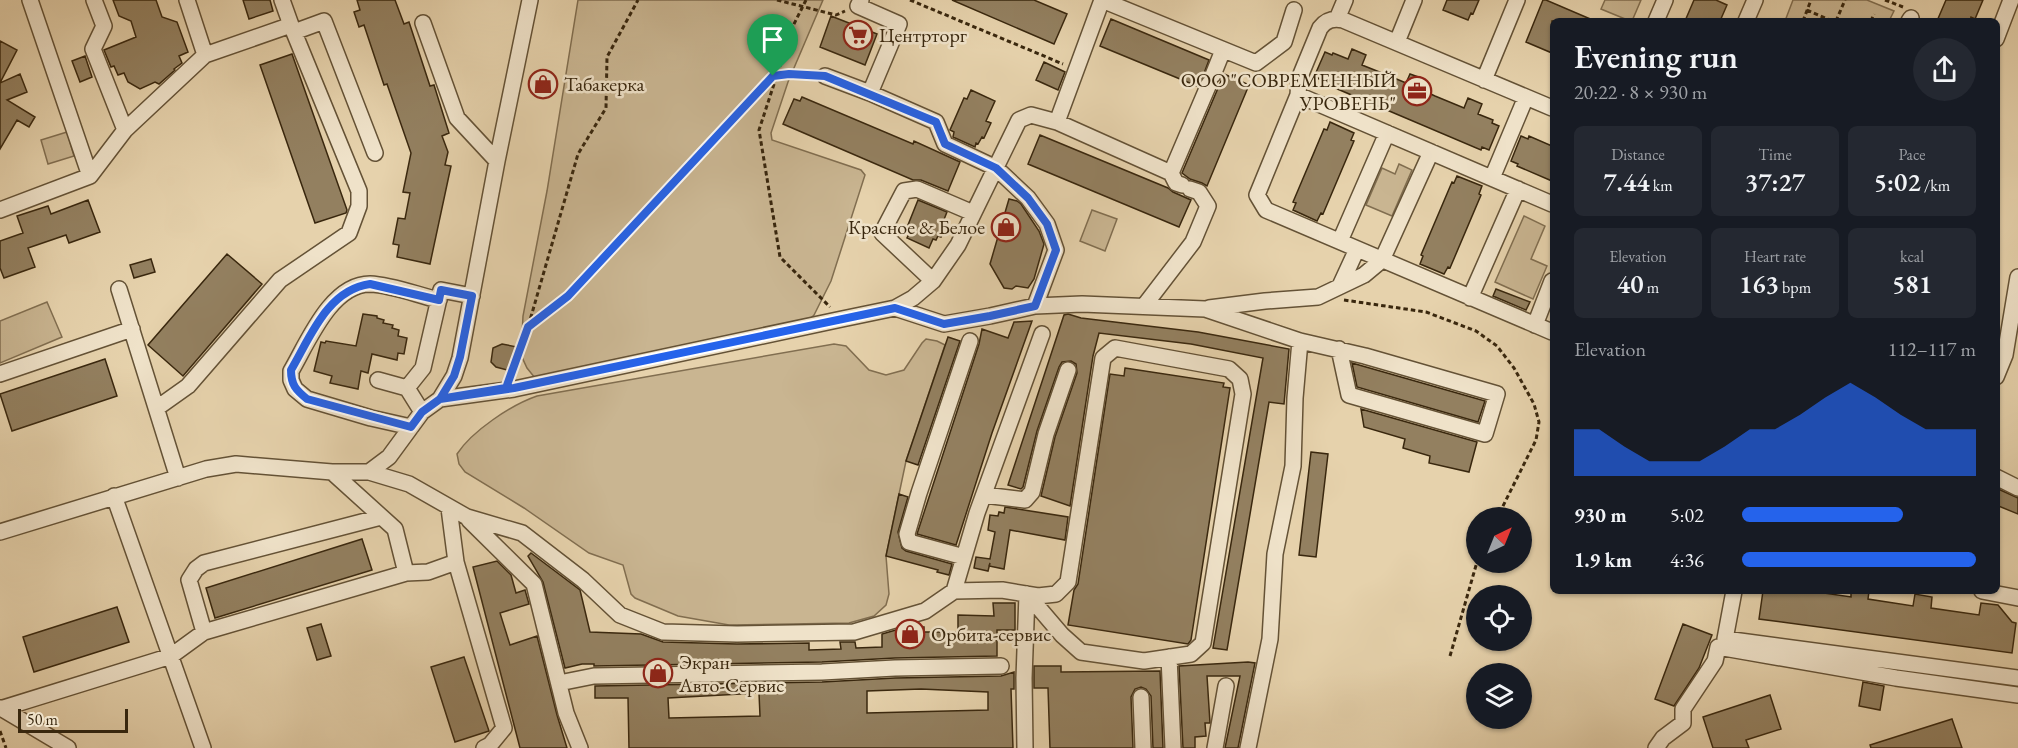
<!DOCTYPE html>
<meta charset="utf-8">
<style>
body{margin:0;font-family:"EB Garamond",serif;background:#242831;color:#f1f3f6;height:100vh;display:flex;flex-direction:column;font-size:22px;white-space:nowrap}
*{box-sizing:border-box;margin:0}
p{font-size:20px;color:#9ea1a6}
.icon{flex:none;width:33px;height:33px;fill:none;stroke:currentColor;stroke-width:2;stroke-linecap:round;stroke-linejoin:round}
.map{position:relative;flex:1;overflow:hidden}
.panel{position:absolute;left:1550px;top:18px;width:450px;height:576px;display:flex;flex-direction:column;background:#171b24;border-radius:9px;box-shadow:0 2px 4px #0004}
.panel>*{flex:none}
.needle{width:39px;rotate:43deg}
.buttons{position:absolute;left:1466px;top:507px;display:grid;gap:12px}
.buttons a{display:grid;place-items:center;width:66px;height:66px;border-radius:50%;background:#171b24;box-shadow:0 2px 4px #0004;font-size:30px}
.scale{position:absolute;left:18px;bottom:15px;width:110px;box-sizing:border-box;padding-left:6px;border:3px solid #39270e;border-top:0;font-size:16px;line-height:21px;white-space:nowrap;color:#39270e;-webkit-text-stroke:4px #efe2c9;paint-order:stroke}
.pin{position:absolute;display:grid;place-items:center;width:51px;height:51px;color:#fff;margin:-62px -26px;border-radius:50% 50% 50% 0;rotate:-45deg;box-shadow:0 0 6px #0007}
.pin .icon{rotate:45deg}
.round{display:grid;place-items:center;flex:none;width:63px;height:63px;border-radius:32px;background:#242831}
.head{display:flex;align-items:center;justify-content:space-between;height:102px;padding:0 24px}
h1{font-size:33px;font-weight:600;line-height:45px}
.metrics{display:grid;grid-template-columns:repeat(3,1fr);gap:9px;height:102px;padding:6px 24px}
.metrics div{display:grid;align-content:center;border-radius:9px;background:#242831;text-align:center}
.metrics b{font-size:26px;font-weight:600}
.metrics small{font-size:16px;font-weight:400}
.metrics p{font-size:16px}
.chart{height:168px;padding:12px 24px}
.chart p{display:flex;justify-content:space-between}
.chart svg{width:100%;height:108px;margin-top:6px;fill:#2563eb;opacity:.7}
ul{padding:0 24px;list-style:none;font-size:20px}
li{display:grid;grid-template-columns:96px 72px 1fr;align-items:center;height:45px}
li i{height:15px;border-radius:8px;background:#2563eb}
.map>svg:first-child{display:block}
</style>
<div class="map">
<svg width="2018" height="748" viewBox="0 0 2018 748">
<rect width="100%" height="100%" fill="#e6d2ac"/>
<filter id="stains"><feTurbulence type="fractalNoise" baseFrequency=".00333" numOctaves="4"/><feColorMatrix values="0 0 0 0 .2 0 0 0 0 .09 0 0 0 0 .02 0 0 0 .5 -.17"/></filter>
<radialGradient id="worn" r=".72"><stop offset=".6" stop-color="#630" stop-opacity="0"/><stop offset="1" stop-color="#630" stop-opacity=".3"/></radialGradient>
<path fill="#c9b591" stroke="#816e50" stroke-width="1.5" d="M578,0H823L788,82L771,133L772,140L861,170L865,175L831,281L814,315L809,320L535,378L527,368L521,355L523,316L547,191Z
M1605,0H1641L1632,21H1630L1601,9Z
M1793,0H1867L1894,11L1889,21H1785Z
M67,132L74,156L48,164L41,140Z
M1399,164L1412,170L1392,216L1366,205L1382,168L1395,174Z
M1092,210L1117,219L1105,251L1080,241Z
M1524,216L1545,226L1531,259L1547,266L1533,299L1495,282Z
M47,302L62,337L0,363V321Z
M926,339L937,341L945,345L906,461L886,556L889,594L886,605L874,616L849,623L729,625L678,616L635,598L631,594L623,565L589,553L524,508L465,472L459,464L457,454C472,431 511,405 537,396L834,344L846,346L869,370L886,375L904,370L922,343Z"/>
<path fill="#938060" stroke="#39270e" stroke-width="1.5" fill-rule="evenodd" d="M113,0H156L162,17L177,22L188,52L179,56L182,63L174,69L175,70L159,84L155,82L140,89L128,82L124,73L118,75L114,66L111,67L104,50L136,37L131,21L119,16Z
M243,0H270L273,11L249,19Z
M357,0H395L404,24L409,22L430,86L434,85L449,133L442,136L448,152L445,165L451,166L430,264L397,257L399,245L393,244L398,218L405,219L410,193L403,192L411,153L387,84L384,85L364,25L359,27L354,12L360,10Z
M952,0H1034L1067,14L1054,44Z
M1447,0H1479L1473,14L1471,13L1468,20L1443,10Z
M1543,0H1546L1595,21H1552V53L1526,42Z
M1694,0H1716L1727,5L1720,21H1685Z
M1946,0H1983L1975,19L1971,17L1970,21H1937Z
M831,16L877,34L865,65L820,47Z
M1111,19L1209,60L1203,76L1197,86L1100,46Z
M0,41L17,50L0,83L20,74L27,92L7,100L35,117L29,127L17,120L0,149Z
M1352,49L1366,55L1362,65L1387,75L1406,83L1410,74L1424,79L1420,89L1435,96L1464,108L1468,98L1482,104L1478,114L1493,120L1492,123L1499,126L1489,150L1482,147L1481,150L1321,82L1322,80L1314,77L1325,52L1332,55L1333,53L1348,59Z
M292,54L347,210L346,213L315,223L260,65Z
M85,56L92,77L80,82L72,61Z
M1044,62L1065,72L1058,90L1036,80Z
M1224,74L1249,85L1207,186L1202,183L1190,179L1182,173Z
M971,90L995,101L986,121L991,123L984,138L982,137L978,144L976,143L975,147L953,137L954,132L950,130L964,98L967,99Z
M802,97L913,144L914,141L960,162L948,191L921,180H913L783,124L794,99L800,101Z
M1330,122L1354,133L1351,140L1354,141L1323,214L1321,213L1317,221L1293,210L1296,203L1293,202L1324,129L1327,130Z
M1040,135L1168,188L1173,192L1191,200L1179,227L1028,164Z
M1521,136L1528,139L1529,136L1552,146V181L1517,166L1518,164L1511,161Z
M1457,176L1482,186L1479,194L1481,195L1450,268L1448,267L1444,274L1420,264L1423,256L1421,255L1452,182L1454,183Z
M1009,199L1017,201L1021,204L1039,231L1044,244L1034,279L1028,288L1016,286L1012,289L1004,288L990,264Z
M88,200L100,232L69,243L66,235L28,248L35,267L4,278L0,268V241L23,233L17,216L48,206L51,214Z
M918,200L947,212L943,222L947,223L941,237L938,236L936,240L933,239L929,248L907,238L910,232L906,230Z
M227,254L262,284L183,376L148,345Z
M151,259L155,272L134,278L130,265Z
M1496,289L1530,302L1526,310L1493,296Z
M363,314L377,316V318L384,320L383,323L393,325L392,328L399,330L398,336L407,338L404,354L398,353L397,360L372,354L368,373L361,371L358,389L330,383L332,376L314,371L321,342L325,343L326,341L356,346Z
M1068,314L1081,318L1198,332L1289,349L1284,404L1269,402L1227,650L1213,648L1263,358L1191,344L1099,333L1093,356L1070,506L1041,496L1055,437L1077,373L1076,364L1071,361L1062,362L1059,367L1037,431L1023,487L1021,489L1008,485L1064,315Z
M1032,321L992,433L956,545L917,534L979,344L982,329L1008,338L1014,322Z
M948,337L960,341L918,465L906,461Z
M502,344L517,347L511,371L496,367L491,362L493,348Z
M105,359L117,396L12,431L0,394Z
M1352,363L1485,401L1478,422L1357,387Z
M1125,368L1224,383L1223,387L1230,388L1191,640L1188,644L1068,625L1074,590L1078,584L1110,374L1124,376Z
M1361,409L1477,442L1469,472L1429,463L1430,456L1403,448L1405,439L1364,427Z
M1311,452L1328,454L1316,557L1299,555Z
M1996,488L2018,498V514L1996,505Z
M899,494L908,497L898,532L902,548L906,551L952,564L949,575L937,572L938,570L886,556Z
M1005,507L1068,517L1065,540L1010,530L1004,569L989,566L990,563L988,571L974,568L976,557L990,559L995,532L988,530L990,515L998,516L999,512L1004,513Z
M362,539L372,570L215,618L206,588Z
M531,553L580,590L590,632L641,634L663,642L737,644L809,643V650L841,649L840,642H855L856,648L882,647V634L906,627H924V632H958V615L994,616L993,603H1015V630H997V656L895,658L822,662L594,666V664H582L565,668L543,582L528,556Z
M497,561L511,575L516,593L525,590L529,604L500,613L510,645L537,636L557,715L567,748H520L473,567Z
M1763,591H1810L1851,597V591H1869L1868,599L1913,606L1915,594L1932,597L1931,608L1979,615L1981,603L1998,605L2012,622L2016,623L2012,653L1759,619Z
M117,607L129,642L34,672L23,637Z
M321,624L331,656L317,660L307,628Z
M1683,624L1712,635L1699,668L1674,706L1655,699Z
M464,657L489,731L455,742L431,667Z
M1248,662L1255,663L1238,748H1225L1240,676H1207L1210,723H1205L1206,736L1195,737V748H1183L1179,666Z
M1034,666H1061V672L1160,671L1163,748H1153L1151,696L1146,689L1141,687L1135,689L1131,697L1133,748H1050L1048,688H1034Z
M1014,672V689H1011L1013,748H629L628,698H595V686L822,682L895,678L1001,676ZM921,689L988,692V710L867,713V691ZM759,693L760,716L669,718L668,698Z
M1863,682L1884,686L1880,710L1859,706Z
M1770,695L1781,729L1746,740L1749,748H1713L1703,717Z
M1952,719L1962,748H1871L1870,745Z"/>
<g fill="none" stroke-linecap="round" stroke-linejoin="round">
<g stroke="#645236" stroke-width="18">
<path id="minor" d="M30,0L90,176
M94,0L104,26L93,49L125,130
M187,0L205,55
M1102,0L1256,63L1284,42L1294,10
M1337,19L1345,0
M1656,21L1665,0
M1746,21L1755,0
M1909,21L1911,18
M423,23L457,118L497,161
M294,32L324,21L375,153
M1996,39L2011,0
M1397,42L1414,0
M1213,75L1223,50
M825,76L870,93L899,24L858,6L861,0
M1484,80L1517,0
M870,93L936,122L945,144L996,168L1028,198L1047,224L1056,250L1035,306
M1298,95L1552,204
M1552,108L1343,20C1333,18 1326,20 1320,28L1299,79L1298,95L1257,195L1266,210L1552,332
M1057,122L1171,173
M1492,178L1526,97
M1182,185L1176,183L1171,173L1209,84
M0,210L90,176L125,130L205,55L291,25L282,0
M1340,241L1387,133
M933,281L882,233L904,191L917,189L973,213
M1340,286L1357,249
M119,289L178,478
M1470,298L1518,189
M1144,306L1193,242L1208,206L1199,192L1190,189
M895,308L944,324L990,316L1035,306L1082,304L1205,309L1300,341L1365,356L1497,394L1485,434L1349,395L1339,349
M1209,308L1265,301L1318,297L1364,275L1382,260L1431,152
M1535,325L1552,281
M0,374L132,329
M1996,377L2005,355L2018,277
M378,380L407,388
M440,399L514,389L842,319L895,308L913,298L933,281L958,245L1019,120L1031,115L1057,122L1102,0
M157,408L188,386L280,280L349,233L359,206V191L291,25
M422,412L407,388L423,368L441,290L472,296
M411,427L371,418L307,399L295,389L291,380V371C308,342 331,284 370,284C393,285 417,295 439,300
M369,472L409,484L467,517L522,533L583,580L620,615L663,632L737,634L854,632L925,611L954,591L1002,590L1038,596L1056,594L1068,582L1103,358L1115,348L1229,369L1240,379L1243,394L1203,643L1191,654L1144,661L1081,652L1062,635L1027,594
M1996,477L2018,488
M984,495L1025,500L1032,492L1046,434L1068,370
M114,496L203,748
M449,508L456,562L504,728L490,745L484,748
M469,520L534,584L566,713L580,748
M0,532L206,469L236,464L332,472H369L389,457L422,412L440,399L454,376L460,358L497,161L530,0
M964,557L909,542L907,534L919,493L970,341
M406,573L428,572L456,562
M954,591L977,513L1042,334
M1734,591L1725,639L2018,678
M1982,591L2018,598
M204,632L189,580L196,569L204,563L381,517
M1169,657L1173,748
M559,683L594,676L822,672L895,668L1001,666
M1141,697L1143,748
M1,708L68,748
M0,709L171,656L204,632L406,573L395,529L332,472
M1025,748L1024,678L1027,594
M1215,748L1226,686
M1248,748L1270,639L1275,554L1293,466L1295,398L1300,341
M1656,748L1663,738L1683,723V709L1715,661L1718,647L1896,678L2018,695"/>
</g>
<path stroke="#39270e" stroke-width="3" stroke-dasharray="4.5 3" stroke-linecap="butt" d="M777,0L836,15L845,11
M806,0L793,26L759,130L780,257L830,307
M910,0L1063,64
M1885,0L1903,7
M1807,10L1832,21
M1803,21L1811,0
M1836,21L1845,0
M1871,21L1874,14
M1344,300L1426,312L1476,331L1497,346L1514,368L1534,404L1539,422L1536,440L1497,518
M528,327L568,296L773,76L788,74L812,75
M511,375L528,327L578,154L606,108L607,57L638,0
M1450,656L1477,562
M0,731L6,748"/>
<use href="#minor" stroke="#efe2c9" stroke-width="15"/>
</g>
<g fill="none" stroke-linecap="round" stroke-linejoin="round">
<g stroke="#fff" stroke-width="12">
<path id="route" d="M773,76L568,296L528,327L506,388L440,399L422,412L411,427L307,399C296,390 291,385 291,370C310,338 327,290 370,284L439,300L441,290L472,296L460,357L454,376L440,399L514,388L895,308L944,324L990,316L1035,306L1056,250L1047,224L1028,198L996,168L945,144L936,122L825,76L789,74L773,76"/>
</g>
<use href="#route" stroke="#2563eb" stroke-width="8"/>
</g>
<defs>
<g id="supermarket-ring" transform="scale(1.5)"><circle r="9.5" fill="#efe2c9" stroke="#8f2418" stroke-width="1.5"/><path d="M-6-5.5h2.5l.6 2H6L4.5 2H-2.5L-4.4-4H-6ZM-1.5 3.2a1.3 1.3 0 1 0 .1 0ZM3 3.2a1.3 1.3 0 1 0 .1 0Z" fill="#8f2418"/></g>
<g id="shop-ring" transform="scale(1.5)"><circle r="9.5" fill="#efe2c9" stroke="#8f2418" stroke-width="1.5"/><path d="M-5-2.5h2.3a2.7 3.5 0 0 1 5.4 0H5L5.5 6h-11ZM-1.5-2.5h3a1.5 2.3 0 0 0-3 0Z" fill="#8f2418"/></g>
<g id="office-ring" transform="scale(1.5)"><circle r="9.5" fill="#efe2c9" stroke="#8f2418" stroke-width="1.5"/><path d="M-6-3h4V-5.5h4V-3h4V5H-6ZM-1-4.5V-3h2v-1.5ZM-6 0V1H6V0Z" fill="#8f2418"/></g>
</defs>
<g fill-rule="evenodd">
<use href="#supermarket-ring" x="858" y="35"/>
<use href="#shop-ring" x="543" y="84"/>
<use href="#office-ring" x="1417" y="91"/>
<use href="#shop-ring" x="1006" y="227"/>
<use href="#shop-ring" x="910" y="634"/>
<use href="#shop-ring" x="658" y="673"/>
</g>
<g text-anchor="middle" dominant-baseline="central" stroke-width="5" stroke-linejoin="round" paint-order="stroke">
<g font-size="20" fill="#39270e" stroke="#efe2c9" text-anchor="start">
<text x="879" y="35">Центрторг</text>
<text x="1396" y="80" text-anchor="end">ООО "СОВРЕМЕННЫЙ<tspan x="1396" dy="23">УРОВЕНЬ"</tspan></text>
<text x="564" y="84">Табакерка</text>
<text x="985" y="227" text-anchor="end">Красное &amp; Белое</text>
<text x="931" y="634">Орбита-сервис</text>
<text x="679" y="662">Экран<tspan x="679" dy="23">Авто-Сервис</tspan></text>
</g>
</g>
<rect width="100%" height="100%" filter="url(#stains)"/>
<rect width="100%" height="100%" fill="url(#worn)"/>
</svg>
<div class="buttons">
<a><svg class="needle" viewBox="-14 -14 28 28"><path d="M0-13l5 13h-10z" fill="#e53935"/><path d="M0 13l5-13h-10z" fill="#9ea1a6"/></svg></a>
<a><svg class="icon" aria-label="locate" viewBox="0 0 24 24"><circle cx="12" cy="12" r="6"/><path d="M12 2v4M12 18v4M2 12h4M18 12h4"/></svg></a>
<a><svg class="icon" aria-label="layers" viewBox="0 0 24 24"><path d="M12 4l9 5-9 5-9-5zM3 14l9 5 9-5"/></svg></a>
</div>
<div class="scale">50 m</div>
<div class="pin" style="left:773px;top:76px;background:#1e9e55"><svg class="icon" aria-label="arrive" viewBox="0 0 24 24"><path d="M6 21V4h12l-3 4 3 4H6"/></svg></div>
<section class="panel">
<div class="head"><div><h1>Evening run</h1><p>20:22 · 8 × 930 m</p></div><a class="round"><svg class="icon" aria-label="share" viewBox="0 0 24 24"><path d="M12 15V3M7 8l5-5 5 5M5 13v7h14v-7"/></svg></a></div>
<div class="metrics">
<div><p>Distance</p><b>7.44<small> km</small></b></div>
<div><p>Time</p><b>37:27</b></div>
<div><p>Pace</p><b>5:02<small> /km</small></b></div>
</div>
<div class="metrics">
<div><p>Elevation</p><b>40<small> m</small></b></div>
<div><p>Heart rate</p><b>163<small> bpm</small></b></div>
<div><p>kcal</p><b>581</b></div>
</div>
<div class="chart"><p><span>Elevation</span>112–117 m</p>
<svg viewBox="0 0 160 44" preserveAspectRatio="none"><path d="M0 44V25L10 25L20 32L30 38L40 38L50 38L60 32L70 25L80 25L90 19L100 12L110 6L120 12L130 19L140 25L150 25L160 25V44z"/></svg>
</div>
<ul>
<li><b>930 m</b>5:02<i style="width:69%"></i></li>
<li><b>1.9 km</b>4:36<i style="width:100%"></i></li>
</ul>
</section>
</div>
